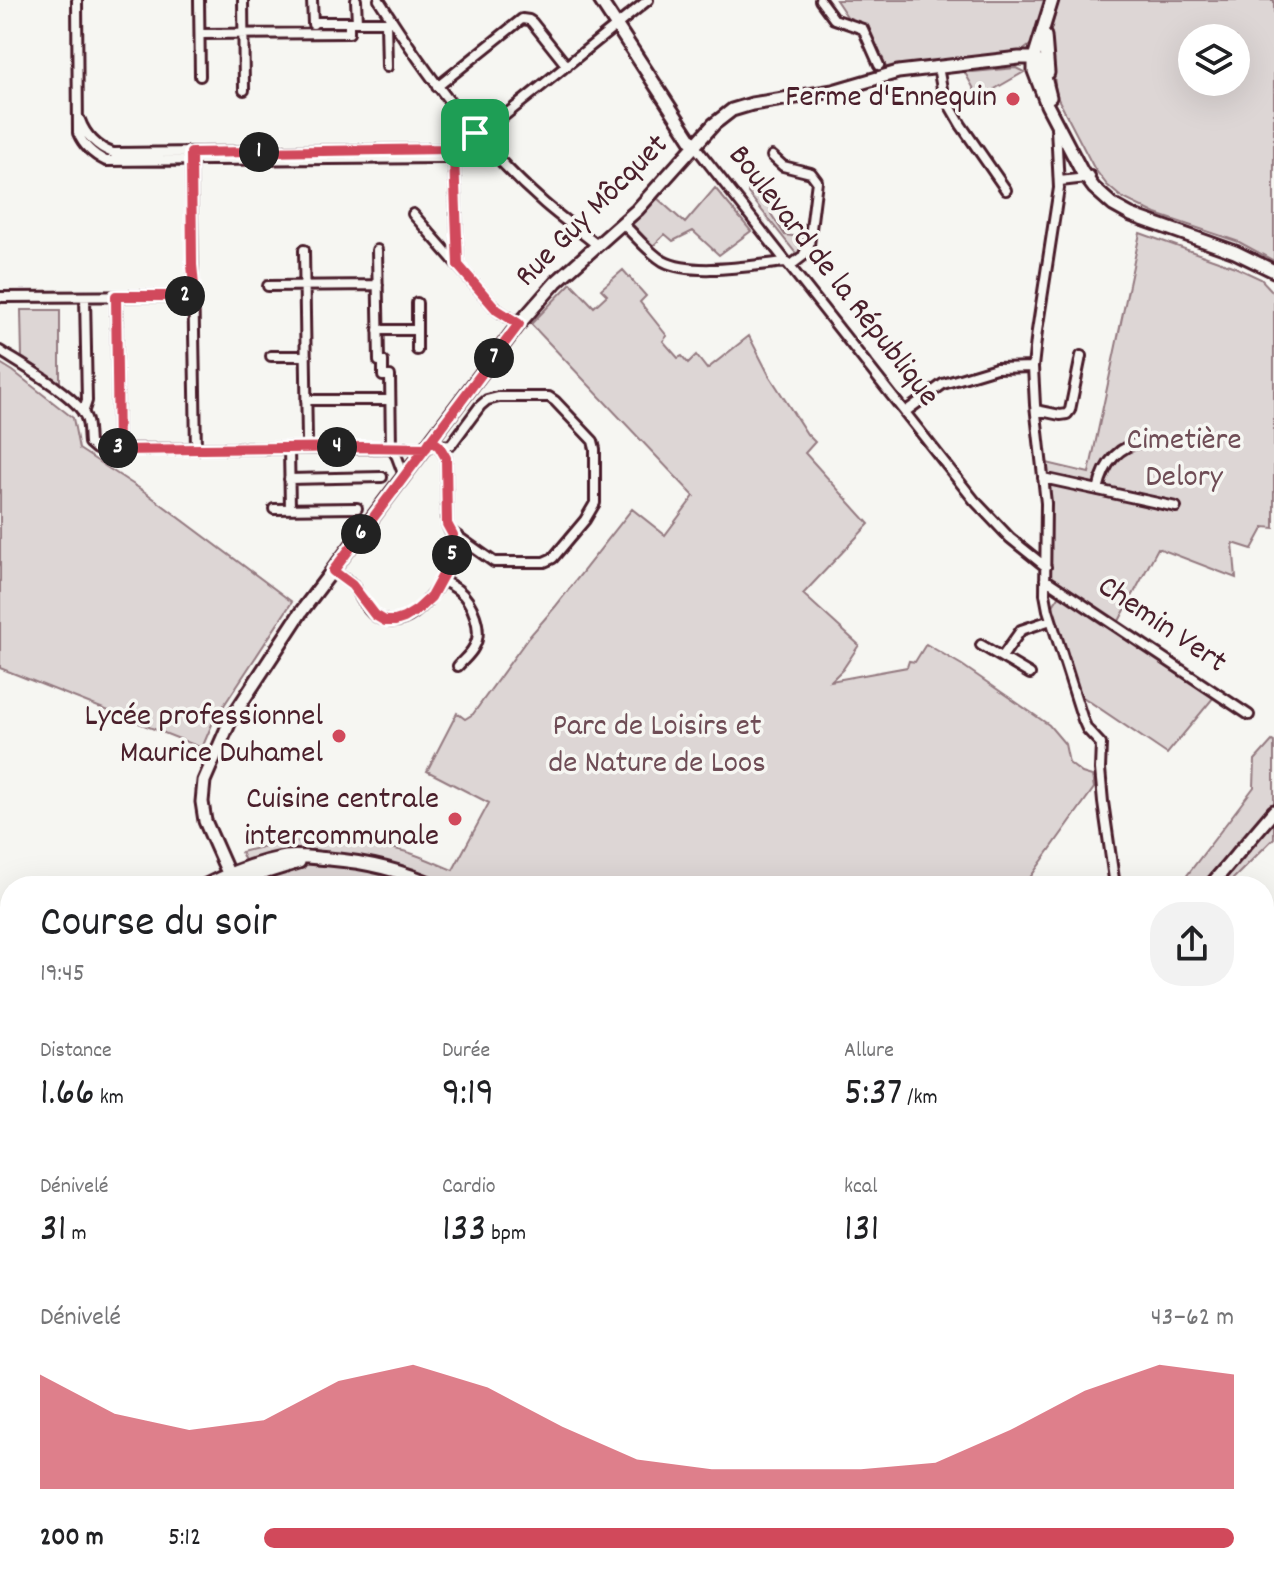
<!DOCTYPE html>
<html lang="fr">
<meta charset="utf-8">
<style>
body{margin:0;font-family:Dekko,sans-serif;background:#f2f2f2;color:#202124;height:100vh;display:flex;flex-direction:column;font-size:30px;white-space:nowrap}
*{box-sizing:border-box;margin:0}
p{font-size:26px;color:#757577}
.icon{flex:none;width:44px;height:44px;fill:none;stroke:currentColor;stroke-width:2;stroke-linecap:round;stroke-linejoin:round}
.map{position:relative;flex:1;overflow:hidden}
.side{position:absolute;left:0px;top:876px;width:1274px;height:710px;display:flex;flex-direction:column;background:#fff;border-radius:32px 32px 0 0;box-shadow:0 8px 32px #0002}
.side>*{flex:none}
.tools{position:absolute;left:1178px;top:24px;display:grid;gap:16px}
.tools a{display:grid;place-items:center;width:72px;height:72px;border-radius:50%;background:#fff;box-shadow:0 8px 32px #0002;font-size:40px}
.pin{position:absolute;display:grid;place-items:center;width:68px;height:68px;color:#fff;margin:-34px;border-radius:16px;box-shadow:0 4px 12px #0006}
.km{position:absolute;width:40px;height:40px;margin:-20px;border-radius:50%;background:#222;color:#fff;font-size:22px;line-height:40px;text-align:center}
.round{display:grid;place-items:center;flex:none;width:84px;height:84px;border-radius:32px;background:#f2f2f2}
.summary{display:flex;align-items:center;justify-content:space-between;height:136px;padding:0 40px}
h1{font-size:44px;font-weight:600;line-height:60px}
.figures{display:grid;grid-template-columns:repeat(3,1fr);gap:12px;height:136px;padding:8px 40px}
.figures div{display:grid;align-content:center}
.figures b{font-size:40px;font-weight:600}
.figures small{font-size:22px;font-weight:400}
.figures p{font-size:22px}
.chart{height:224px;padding:16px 40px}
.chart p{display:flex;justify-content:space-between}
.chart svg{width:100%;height:144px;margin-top:8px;fill:#d1495b;opacity:.7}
ul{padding:0 40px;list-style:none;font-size:26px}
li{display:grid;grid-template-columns:128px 96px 1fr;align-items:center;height:60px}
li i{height:20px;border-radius:10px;background:#d1495b}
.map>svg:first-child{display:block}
</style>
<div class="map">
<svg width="1274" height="1585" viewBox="0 0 1274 1585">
<rect width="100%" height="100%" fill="#f6f6f2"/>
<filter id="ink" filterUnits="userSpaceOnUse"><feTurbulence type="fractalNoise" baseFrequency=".0125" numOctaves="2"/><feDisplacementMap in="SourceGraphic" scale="16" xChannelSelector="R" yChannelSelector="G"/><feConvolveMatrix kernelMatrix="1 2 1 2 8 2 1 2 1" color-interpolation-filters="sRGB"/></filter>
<g filter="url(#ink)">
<path fill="#ddd6d5" stroke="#947a80" stroke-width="2" fill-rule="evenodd" d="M836,0H1046L1034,42L1021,52L887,67L883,65L868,25L848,18Z
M1059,0H1274V261L1239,242L1156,214L1121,197L1107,185L1094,168L1056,95L1050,34ZM1192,38H1236V82H1192Z
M1016,68L1024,72L979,98L964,71L973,72Z
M715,188L751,231L719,255L693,231L673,241L665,234L653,246L632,224L657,198L685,223Z
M749,189L761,195L775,199L771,214L785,235L801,237L800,245L805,246L798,256L748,193Z
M1140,233L1235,267L1261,279L1274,293V528L1264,527L1252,549L1233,543L1236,578L1158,548L1118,623L1050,576L1051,512L1047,463L1089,473Z
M623,270L646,296L640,302L667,336L663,341L678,358L682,356L688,363L696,355L707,369L749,336L769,375L807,434L815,442L805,453L869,524L803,594L859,645L843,669L831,681L907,667L909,661L915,662L926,644L962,665L1049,725L1065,744L1069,763L1082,773L1092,776L1094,788L1024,886H369L334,879L295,886H256L241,852C299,836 350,836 407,852C423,857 438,864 453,870L489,803L427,771L457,713L465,719L473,714L528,638L555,607L632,509L665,535L694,496L531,324L571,283L594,307L607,295L601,289Z
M21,310H60V383L22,357Z
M0,363L13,371L73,418L79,449L145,492L292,602L213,722L202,748L0,668Z
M1062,592L1214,697L1167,754L1080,695L1052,607Z
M1272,741L1274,742V838L1226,886H1179L1254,787L1255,760Z"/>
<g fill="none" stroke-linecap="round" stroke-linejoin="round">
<g stroke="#4a1f2b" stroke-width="14">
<path id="street" d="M77,0L78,133C83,145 94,155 106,161L443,158L469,152L485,145
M199,0L200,76
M243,0L244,90
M312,0L313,24
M356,0L357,22
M379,0C426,74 478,145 544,203C561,218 580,231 597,245
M820,0L834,19L863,29L879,65
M313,22H386
M200,34L349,33V22
M387,67L386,22L388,21
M938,67L943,94L961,125L1006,190
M437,87L522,19L529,20L532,22L567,66
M80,120C85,135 98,148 113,153L442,149L458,145L475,133
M1056,127L1059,188L1037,331L1033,367L1035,405L1046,503L1045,594L1048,610L1083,720L1087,729L1101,744L1100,769L1103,802L1115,886
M478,137L648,0
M695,146L974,500L1010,538L1046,567
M772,156L783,166L811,173L817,181L809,245L803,256L790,266
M191,157L196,449
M454,157L458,265
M1060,181L1086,178L1090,176
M413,214L497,310L519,324
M622,223C635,235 648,252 663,261C692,277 754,265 786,262
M304,250L307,440
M377,250L379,361H383V376H390L391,447
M268,286L378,285
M116,296L118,450
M0,297L195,296
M417,303V350
M378,330H417
M0,351C20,364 78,396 86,418C89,425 88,435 89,443L96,449L426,448
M271,356H306
M306,400H390
M1036,410L1060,415L1067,414L1070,410L1081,356
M905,412L943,384L996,368L1033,367
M83,413L87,401L85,297
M431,440L439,446L446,458L447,524L450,531L494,562H544L553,558L585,520L595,503V449L593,441L555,401L549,397H499L487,400L480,406L451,445L439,446
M391,447L397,457L404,476
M289,448L290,509
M1043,478L1176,507
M289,479L382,477
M1098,490C1104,463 1118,445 1146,441
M274,509L357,508
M333,571C339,576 347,580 353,586C362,597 367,613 381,619C412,633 443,584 450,560C453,552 453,544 453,535
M1045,579L1249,715
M441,580C447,583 453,586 458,590C472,601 484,630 474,647C470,655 463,660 458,666
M981,645L1030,674
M1002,657L1021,630L1051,620"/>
</g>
<g stroke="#4a1f2b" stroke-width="17">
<path id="secondary" d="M600,0L695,146
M1052,0L1034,58V71L1047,105L1082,172L1094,188L1113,205L1131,215L1235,252L1274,271
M1045,36L1048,73
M1034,58L1042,65L1050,97
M232,882L205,821L202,802L204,781L231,719L301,612L519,324L556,282L637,210L714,124L732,110L752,104L833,91L898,72L1019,58H1034
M228,884L299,862
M204,886C229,873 258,862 286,857C300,855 314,858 329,859C367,862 401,870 436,886
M1210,886L1274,811
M0,1062L10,1057
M0,1071L10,1067
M0,1564L10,1572
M15,1576L26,1585"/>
</g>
<use href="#street" stroke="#f6f6f2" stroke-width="8"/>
<use href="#secondary" stroke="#f6f6f2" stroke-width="11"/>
</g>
</g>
<g fill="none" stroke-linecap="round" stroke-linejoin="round" filter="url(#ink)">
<g stroke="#fff" stroke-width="16">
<path id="route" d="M475,133L458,145L445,149L191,153L192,265L195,296H116L118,450L363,447L426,448L431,440L439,446L446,458L447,524L453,535L449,564L431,597L417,610L404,618L395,621H385L375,615L352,585L333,571C395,489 457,407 519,324L497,310L458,265L454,157L485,145L475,133"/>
</g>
<use href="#route" stroke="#d1495b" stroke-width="10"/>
</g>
<g fill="#d1495b" stroke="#f6f6f2" stroke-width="3">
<circle cx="1013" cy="99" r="8"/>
<circle cx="339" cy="736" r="8"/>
<circle cx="455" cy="819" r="8"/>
</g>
<g text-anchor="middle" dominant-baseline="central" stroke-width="7" stroke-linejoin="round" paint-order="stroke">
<g font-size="32" fill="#4a1f2b" stroke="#f6f6f2" text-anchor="end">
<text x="997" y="99">Ferme d'Ennequin</text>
<text x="323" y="718">Lycée professionnel<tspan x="323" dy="37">Maurice Duhamel</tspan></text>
<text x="439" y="801">Cuisine centrale<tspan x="439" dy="37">intercommunale</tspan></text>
</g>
<g font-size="32" fill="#4a1f2b" stroke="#f6f6f2">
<text transform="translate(593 212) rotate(-45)">Rue Guy Môcquet</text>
<text transform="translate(832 277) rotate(52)">Boulevard de la République</text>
<text transform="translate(1161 626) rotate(34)">Chemin Vert</text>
</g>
<g font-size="32" fill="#6f4d56" stroke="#f6f6f2">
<text x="1184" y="442">Cimetière<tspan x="1184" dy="37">Delory</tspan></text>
<text x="657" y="728">Parc de Loisirs et<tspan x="657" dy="37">de Nature de Loos</tspan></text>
</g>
</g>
</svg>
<div class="tools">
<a><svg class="icon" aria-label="layers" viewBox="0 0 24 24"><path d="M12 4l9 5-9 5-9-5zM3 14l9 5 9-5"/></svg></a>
</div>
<div class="pin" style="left:475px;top:133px;background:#1e9e55"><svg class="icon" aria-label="arrive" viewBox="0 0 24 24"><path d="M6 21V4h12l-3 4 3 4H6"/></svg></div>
<b class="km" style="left:259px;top:152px">1</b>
<b class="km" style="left:185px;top:296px">2</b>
<b class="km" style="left:118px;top:448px">3</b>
<b class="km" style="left:337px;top:447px">4</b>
<b class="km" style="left:452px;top:555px">5</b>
<b class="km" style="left:361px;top:534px">6</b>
<b class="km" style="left:494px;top:358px">7</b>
<section class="side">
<div class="summary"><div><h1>Course du soir</h1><p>19:45</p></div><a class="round"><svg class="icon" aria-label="share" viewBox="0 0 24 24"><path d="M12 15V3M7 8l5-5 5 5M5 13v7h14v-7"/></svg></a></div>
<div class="figures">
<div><p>Distance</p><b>1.66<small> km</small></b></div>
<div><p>Durée</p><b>9:19</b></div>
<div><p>Allure</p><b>5:37<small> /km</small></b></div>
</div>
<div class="figures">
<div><p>Dénivelé</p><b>31<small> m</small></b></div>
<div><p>Cardio</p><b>133<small> bpm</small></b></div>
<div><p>kcal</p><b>131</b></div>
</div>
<div class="chart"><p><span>Dénivelé</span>43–62 m</p>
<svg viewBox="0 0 160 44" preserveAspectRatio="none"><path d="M0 44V9L10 21L20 26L30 23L40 11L50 6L60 13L70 25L80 35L90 38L100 38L110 38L120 36L130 26L140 14L150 6L160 9V44z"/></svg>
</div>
<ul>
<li><b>200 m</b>5:12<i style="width:100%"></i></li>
</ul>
</section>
</div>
